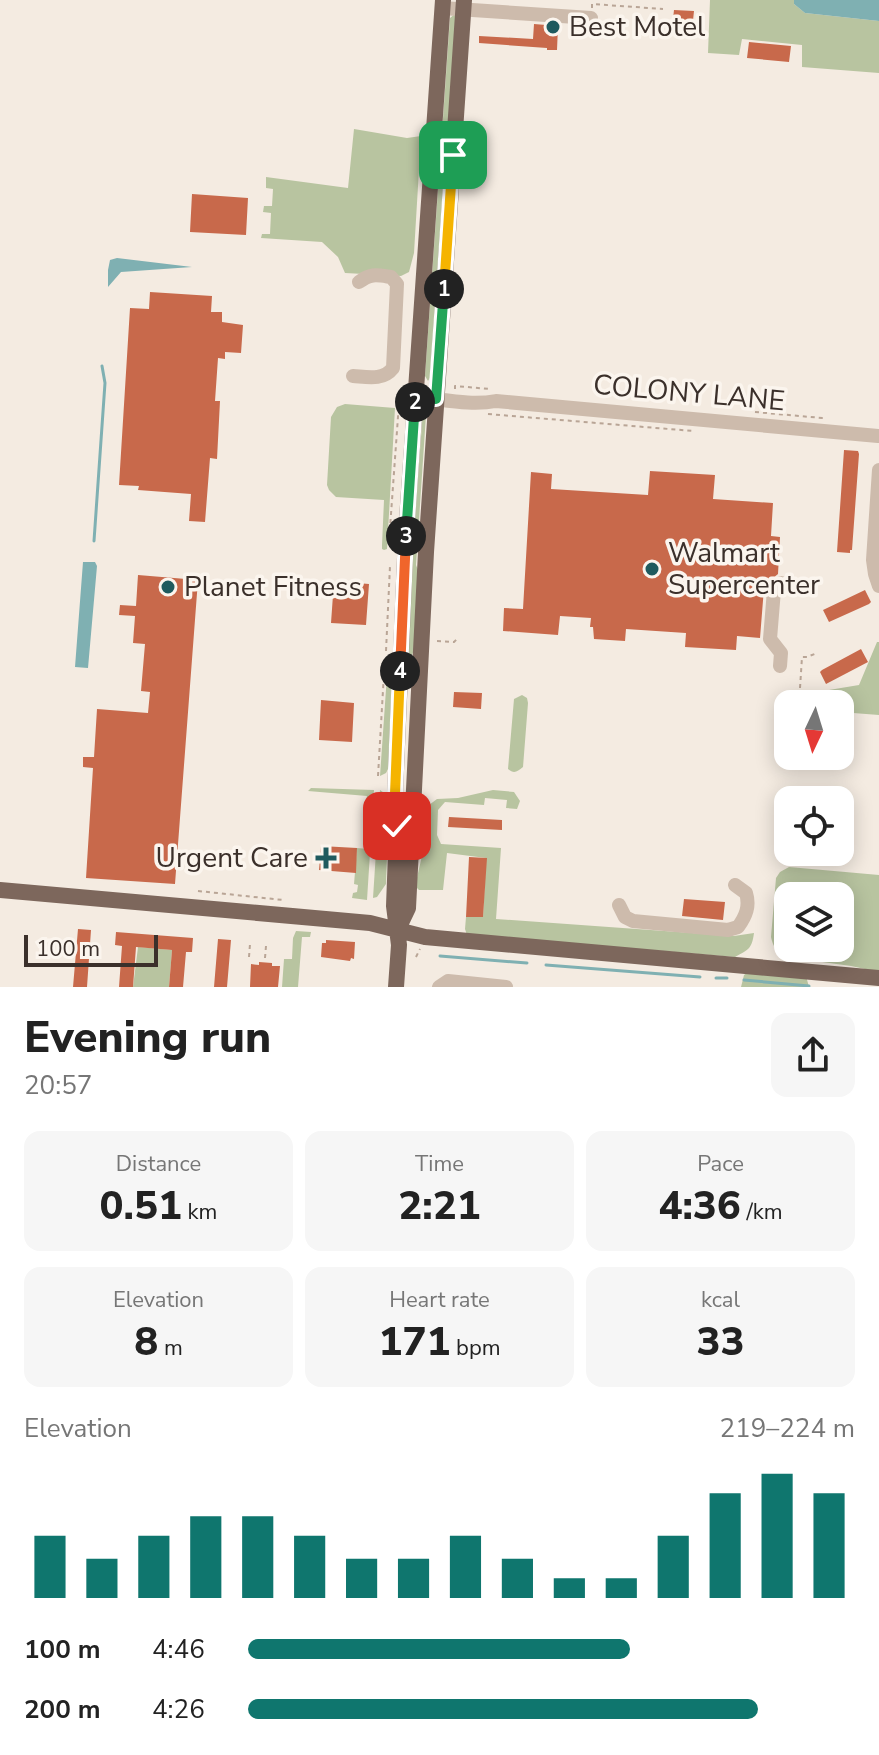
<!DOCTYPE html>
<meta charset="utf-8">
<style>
body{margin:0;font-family:"Nunito Sans",sans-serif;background:#f6f6f6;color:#222;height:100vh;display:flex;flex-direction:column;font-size:30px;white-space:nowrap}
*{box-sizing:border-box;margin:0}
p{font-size:26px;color:#767676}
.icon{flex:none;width:44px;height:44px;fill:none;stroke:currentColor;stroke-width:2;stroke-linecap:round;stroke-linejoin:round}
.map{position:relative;height:987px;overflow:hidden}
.panel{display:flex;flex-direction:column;background:#fff;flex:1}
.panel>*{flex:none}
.needle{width:52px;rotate:184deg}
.buttons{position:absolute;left:774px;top:690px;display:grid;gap:16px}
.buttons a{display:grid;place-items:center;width:80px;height:80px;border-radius:16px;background:#fff;box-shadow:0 4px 20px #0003;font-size:40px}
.scale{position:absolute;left:24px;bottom:20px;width:134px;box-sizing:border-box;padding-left:8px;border:4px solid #3b302b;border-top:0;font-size:22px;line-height:28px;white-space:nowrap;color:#3b302b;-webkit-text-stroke:6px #fbf5ee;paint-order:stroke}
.pin{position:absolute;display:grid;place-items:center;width:68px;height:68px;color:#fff;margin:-34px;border-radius:16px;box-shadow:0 4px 12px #0006}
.km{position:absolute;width:40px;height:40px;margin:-20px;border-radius:50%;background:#222;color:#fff;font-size:22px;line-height:40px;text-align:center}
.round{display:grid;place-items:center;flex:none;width:84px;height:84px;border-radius:16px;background:#f6f6f6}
.overview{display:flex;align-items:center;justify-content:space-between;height:136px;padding:0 24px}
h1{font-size:44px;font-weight:800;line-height:60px}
.metrics{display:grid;grid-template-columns:repeat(3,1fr);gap:12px;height:136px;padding:8px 24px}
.metrics div{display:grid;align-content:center;border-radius:16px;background:#f6f6f6;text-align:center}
.metrics b{font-size:40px;font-weight:800}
.metrics small{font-size:22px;font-weight:400}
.metrics p{font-size:22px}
.chart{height:224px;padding:16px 24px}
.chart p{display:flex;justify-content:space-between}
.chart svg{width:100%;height:144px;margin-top:8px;stroke:#0f766e;stroke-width:6}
ul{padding:0 24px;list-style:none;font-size:26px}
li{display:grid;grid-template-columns:128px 96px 1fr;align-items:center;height:60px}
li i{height:20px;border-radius:10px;background:#0f766e}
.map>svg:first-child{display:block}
</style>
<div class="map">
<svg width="879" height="987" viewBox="0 0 879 987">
<rect width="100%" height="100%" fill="#f4ebe1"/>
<path fill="#b8c4a0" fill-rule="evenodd" d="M710,0H794V4L805,13L879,21V73L802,67V45L742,39L739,55L708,53Z
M456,13L431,376L428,381L425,376L450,18Z
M354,129L407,138L421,136L414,253L409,272L401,276L345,273L338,257L322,242L261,238L262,234H270L271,213L263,212L264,206H272L273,189L266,188V177L348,188Z
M345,404L395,408L387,549L384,550L382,549V545L384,500L336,497L329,490L327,485L331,417L337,407Z
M423,410L426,415L416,565L420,575L416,645L412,655H408L411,571Z
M877,642H879V715L840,712V704H812L811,693L859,685Z
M387,675L395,685L391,763L386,773L380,776Z
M522,695L527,698L528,703L523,767C517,772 514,774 508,769L514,699Z
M311,788L374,790L367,900L352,898L353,893L357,892L358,885L354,884L357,848L368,849L370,804L366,800L367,796L308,791Z
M380,790L387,795L389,802L386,884L377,897L373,898Z
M493,790L514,792L520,801L517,809L506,808L507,800L485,798L484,805L445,802L438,810L437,835L441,844L501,848L496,919L734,936L754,933C752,949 748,950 735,957L467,935L465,929L466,917H483L486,858L447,853L443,890H419L415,886L422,856L425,808L437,799L458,798Z
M789,867L879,875V972L851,966L786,957C777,952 773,947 771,937L776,878L780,872ZM788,896H840V948H788Z
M296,931L311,932L310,937H302L298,987H282L284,959H292L293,938Z
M138,947L172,950L169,987H133Z
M749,971L806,976L809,987H741L744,975Z"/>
<path fill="#7fb0b2" d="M794,0H879V21L805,13L794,4Z
M117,258L192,267L121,272L108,287V270L110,260Z
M83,562H95L97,566L88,668L75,667Z"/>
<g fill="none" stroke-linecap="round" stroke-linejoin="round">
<path stroke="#7fb0b2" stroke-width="3" d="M94,541L105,383L102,366
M440,956L527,963
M546,965L700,977
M716,978H727
M744,980L809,986"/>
</g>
<path fill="#c8694b" d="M674,10L694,11L692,30L672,28Z
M534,24L558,26L557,50H547V48L479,43V36L533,39Z
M749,42L791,46L789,62L747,58Z
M192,194L248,198L246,235L190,232Z
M150,292L212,296L211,312H222V322L243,325L241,353L225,352V359L218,358L215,401H220L217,459L210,458L205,522L189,521L191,494L138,490L139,486L119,485L130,308L149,309Z
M844,450L858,451L859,454L852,550H850V553L837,552Z
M650,471L715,475L713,499L773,503L771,536L780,537L778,574L767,583L764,588L760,638L737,636L736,650L685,647L686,633L626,629L625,641L594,639L593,627H590L591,618L560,616L558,635L503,631L504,608L523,609L531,472L552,474L551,489L648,495Z
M138,575L198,580L175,884L86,878L93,768L83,767V757H94L97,709L148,713L150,692L141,691L145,644L133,643L135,616L119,615L120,605L136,606Z
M334,581L369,584L366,625L331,623Z
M865,590L871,602L869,604L829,622L823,610Z
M861,649L868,662L826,684L820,672L822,670Z
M454,692L482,693L481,709L453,707Z
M321,700L354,703L352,742L319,740Z
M449,817L502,820V830L448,827Z
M321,846L357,848L356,873L319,870Z
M469,857L487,858L483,917H466Z
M684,899L725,902L723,920L682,916Z
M78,929L91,930L87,987H73Z
M116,932L193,938L192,952H186L183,987H169L172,950L136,947L133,987H119L122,946L115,945Z
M218,939L231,940L227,987H214Z
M326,940L355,942L354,959L351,958L350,961L321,957L322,943H326Z
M259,962L272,963V966H280L278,987H250L251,964L259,965Z"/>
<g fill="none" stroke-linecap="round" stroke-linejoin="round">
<path stroke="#b9a596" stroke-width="2" stroke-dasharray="4 4" stroke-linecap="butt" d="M592,8V4L663,9
M455,389V386L490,389
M755,412L822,418V421
M488,414L693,431
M390,547V528L399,403
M437,641L454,642L457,639
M386,651L390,566
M799,704L802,657H807L817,653
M378,776L384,673
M198,891L283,900
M249,957L250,944
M416,957L420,949
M265,958L266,946"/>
<path stroke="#cdbbac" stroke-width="14" d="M442,8L591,18
M353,376C367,377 383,381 393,368L397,284L391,277C377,275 371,273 359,282
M416,397C442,399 470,406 496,401L878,436
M879,470L873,560L875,574L879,586
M780,666L781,653L770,639L774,590L781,583
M619,905L625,917L633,921L728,930L738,927C746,916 750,906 746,893L735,885
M439,987L448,981L506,987"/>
<path stroke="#7d675c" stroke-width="16" d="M0,890L370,923L425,937L879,978
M398,929L408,908L426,552L464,0
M396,987L399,945L394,906L397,826L395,794L406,534L443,0"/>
</g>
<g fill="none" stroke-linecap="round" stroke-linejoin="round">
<g stroke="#fff" stroke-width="16">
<path id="split-1" d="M444,289L453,155"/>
</g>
<g stroke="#fff" stroke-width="16">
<path id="split-2" d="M415,402L416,397L436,399L444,289"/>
</g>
<g stroke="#fff" stroke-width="16">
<path id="split-3" d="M406,536L415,402"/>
</g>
<g stroke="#fff" stroke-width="16">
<path id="split-4" d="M400,671L406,536"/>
</g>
<g stroke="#fff" stroke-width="16">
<path id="split-5" d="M397,826L395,794L400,671"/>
</g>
<use href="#split-1" stroke="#f5b400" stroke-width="10"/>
<use href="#split-2" stroke="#22a559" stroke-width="10"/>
<use href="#split-3" stroke="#22a559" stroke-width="10"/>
<use href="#split-4" stroke="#f0652b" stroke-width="10"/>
<use href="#split-5" stroke="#f5b400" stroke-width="10"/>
</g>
<g fill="#1f5a5e" stroke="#fbf5ee" stroke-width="3">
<circle cx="553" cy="27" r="8"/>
<circle cx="652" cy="569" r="8"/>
<circle cx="168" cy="587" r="8"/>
<path d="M322 846h8v8h8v8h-8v8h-8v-8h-8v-8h8z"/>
</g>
<g text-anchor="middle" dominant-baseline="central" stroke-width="7" stroke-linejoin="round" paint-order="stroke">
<g font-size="28" fill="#3b302b" stroke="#fbf5ee" text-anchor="start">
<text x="569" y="27">Best Motel</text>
<text x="668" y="553">Walmart<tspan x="668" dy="32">Supercenter</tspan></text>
<text x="184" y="587">Planet Fitness</text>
<text x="308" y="858" text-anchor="end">Urgent Care</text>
</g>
<g font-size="28" fill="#3b302b" stroke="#fbf5ee">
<text transform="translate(689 393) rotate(5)">COLONY LANE</text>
</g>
</g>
</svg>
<div class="buttons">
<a><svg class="needle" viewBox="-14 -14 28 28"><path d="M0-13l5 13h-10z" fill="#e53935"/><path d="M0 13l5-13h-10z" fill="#767676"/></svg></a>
<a><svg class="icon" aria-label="locate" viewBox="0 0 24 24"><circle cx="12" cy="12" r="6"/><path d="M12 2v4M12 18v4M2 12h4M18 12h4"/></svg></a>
<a><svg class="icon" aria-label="layers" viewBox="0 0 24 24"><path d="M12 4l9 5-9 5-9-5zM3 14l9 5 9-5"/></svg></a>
</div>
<div class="scale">100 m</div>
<div class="pin" style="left:453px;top:155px;background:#1e9e55"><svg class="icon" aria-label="arrive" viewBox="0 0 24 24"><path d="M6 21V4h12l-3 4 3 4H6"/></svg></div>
<div class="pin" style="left:397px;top:826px;background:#d93025"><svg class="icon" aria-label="check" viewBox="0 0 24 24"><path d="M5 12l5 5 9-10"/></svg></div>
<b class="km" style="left:444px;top:289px">1</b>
<b class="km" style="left:415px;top:402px">2</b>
<b class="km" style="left:406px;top:536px">3</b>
<b class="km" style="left:400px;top:671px">4</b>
</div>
<section class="panel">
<div class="overview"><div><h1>Evening run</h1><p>20:57</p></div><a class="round"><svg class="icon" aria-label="share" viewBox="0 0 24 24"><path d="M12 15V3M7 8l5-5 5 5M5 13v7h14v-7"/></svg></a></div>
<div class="metrics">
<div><p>Distance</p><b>0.51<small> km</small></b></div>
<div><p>Time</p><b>2:21</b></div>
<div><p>Pace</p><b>4:36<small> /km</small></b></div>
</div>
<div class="metrics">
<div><p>Elevation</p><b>8<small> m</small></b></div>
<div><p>Heart rate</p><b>171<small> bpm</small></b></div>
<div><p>kcal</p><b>33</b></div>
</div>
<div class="chart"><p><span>Elevation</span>219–224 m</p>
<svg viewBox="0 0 160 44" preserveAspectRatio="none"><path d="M5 44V25M15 44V32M25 44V25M35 44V19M45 44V19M55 44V25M65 44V32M75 44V32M85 44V25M95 44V32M105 44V38M115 44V38M125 44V25M135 44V12M145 44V6M155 44V12"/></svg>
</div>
<ul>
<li><b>100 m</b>4:46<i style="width:63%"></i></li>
<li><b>200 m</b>4:26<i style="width:84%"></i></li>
</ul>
</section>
